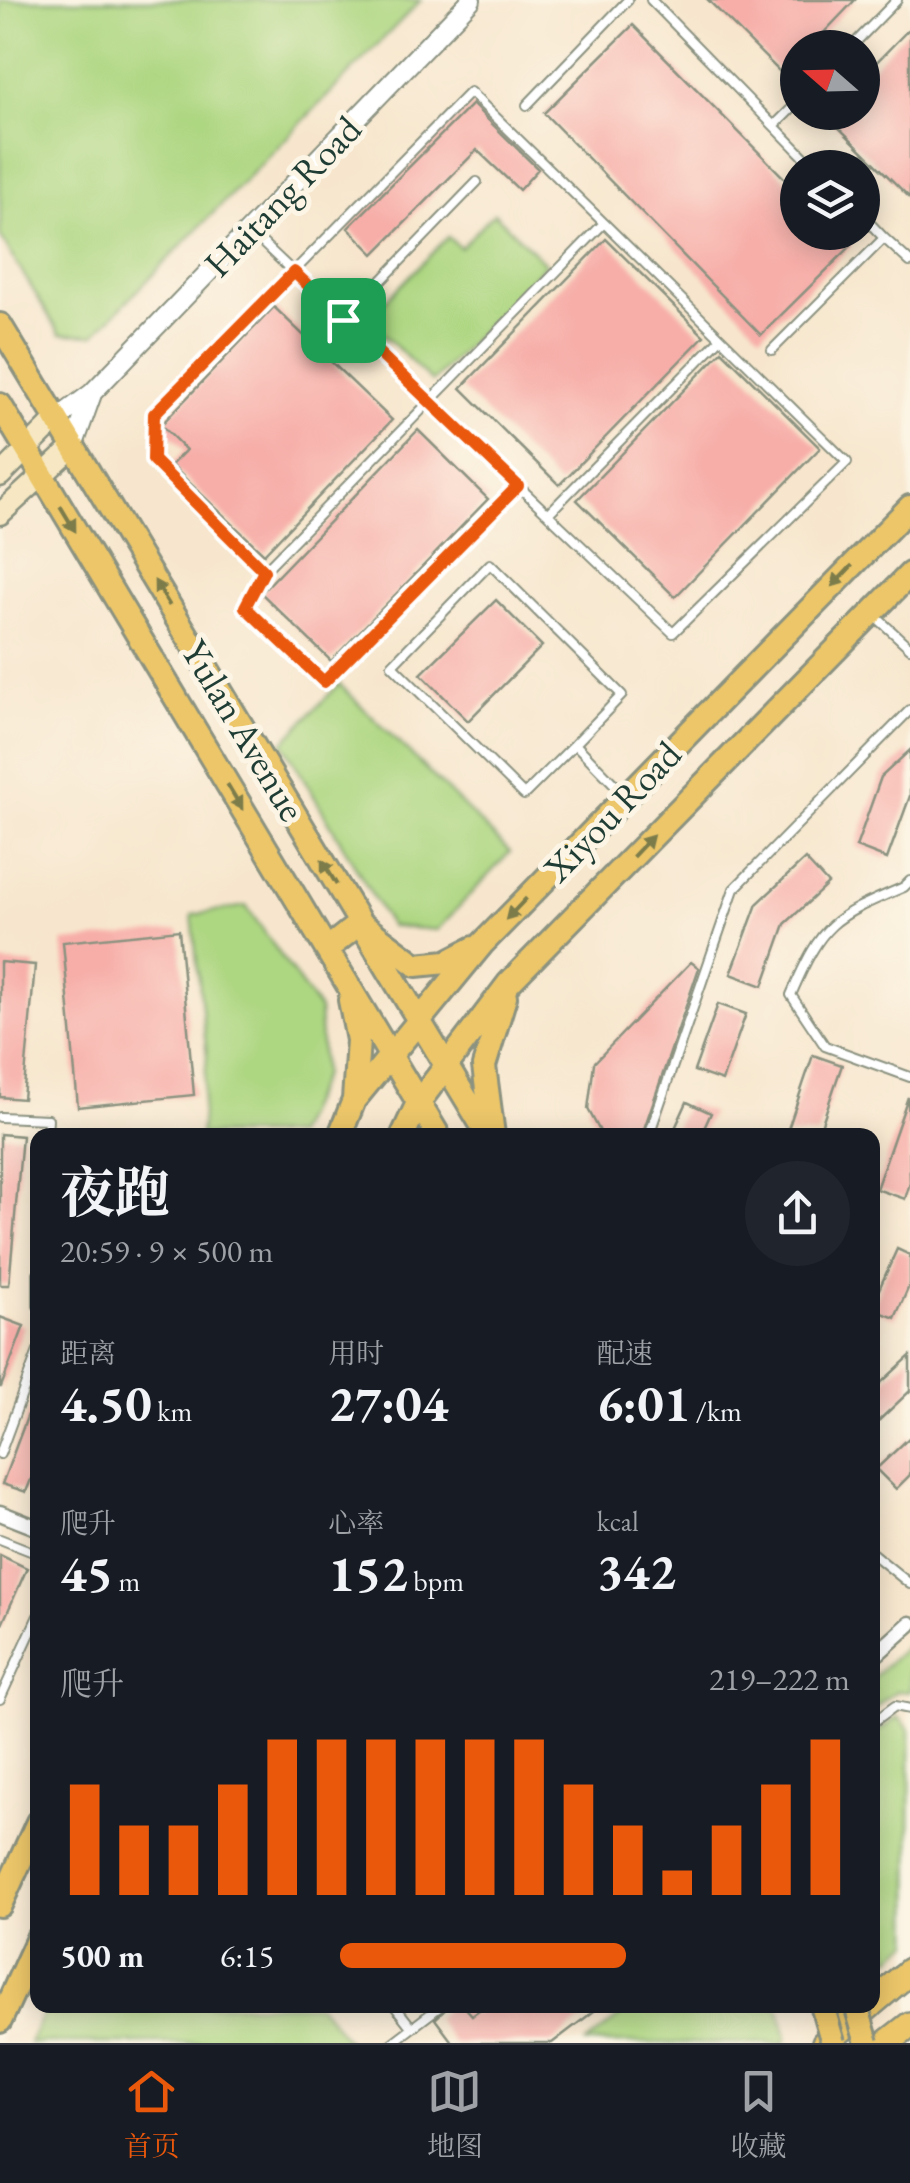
<!DOCTYPE html>
<html lang="zh">
<meta charset="utf-8">
<style>
body{margin:0;font-family:"EB Garamond","Noto Serif SC",serif;background:#20242c;color:#f1f3f6;height:100vh;display:flex;flex-direction:column;font-size:38px;white-space:nowrap}
*{box-sizing:border-box;margin:0}
p{font-size:32px;color:#9ea1a6}
.icon{flex:none;width:55px;height:55px;fill:none;stroke:currentColor;stroke-width:2;stroke-linecap:round;stroke-linejoin:round}
.map{position:relative;flex:1;overflow:hidden}
.panel{position:absolute;left:30px;top:1128px;width:850px;height:885px;display:flex;flex-direction:column;background:#171b24;border-radius:20px;box-shadow:0 5px 25px #0003}
.panel>*{flex:none}
.needle{width:65px;rotate:290deg}
.tools{position:absolute;left:780px;top:30px;display:grid;gap:20px}
.tools a{display:grid;place-items:center;width:100px;height:100px;border-radius:50%;background:#171b24;box-shadow:0 5px 25px #0003;font-size:50px}
.pin{position:absolute;display:grid;place-items:center;width:85px;height:85px;color:#fff;margin:-42px;border-radius:20px;box-shadow:0 5px 15px #0006}
.round{display:grid;place-items:center;flex:none;width:105px;height:105px;border-radius:52px;background:#20242c}
.summary{display:flex;align-items:center;justify-content:space-between;height:170px;padding:0 30px}
h1{font-size:55px;font-weight:700;line-height:75px}
.stats{display:grid;grid-template-columns:repeat(3,1fr);gap:15px;height:170px;padding:10px 30px}
.stats div{display:grid;align-content:center}
.stats b{font-size:50px;font-weight:700}
.stats small{font-size:28px;font-weight:400}
.stats p{font-size:28px}
.chart{height:280px;padding:20px 30px}
.chart p{display:flex;justify-content:space-between}
.chart svg{width:100%;height:180px;margin-top:10px;stroke:#ea580c;stroke-width:6}
ul{padding:0 30px;list-style:none;font-size:32px}
li{display:grid;grid-template-columns:160px 120px 1fr;align-items:center;height:75px}
li i{height:25px;border-radius:12px;background:#ea580c}
.menu{display:flex;justify-content:space-around;align-items:center;height:140px;border-top:2px solid #363941;background:#171b24;font-size:28px;color:#9ea1a6}
.menu a{display:grid;justify-items:center;gap:5px}
.menu .current{color:#ea580c}
.map>svg:first-child{display:block}
</style>
<div class="map">
<svg width="910" height="2043" viewBox="0 0 910 2043">
<rect width="100%" height="100%" fill="#fcf5e5"/>
<filter id="ink" filterUnits="userSpaceOnUse"><feTurbulence type="fractalNoise" baseFrequency=".01" numOctaves="2"/><feDisplacementMap in="SourceGraphic" scale="20" xChannelSelector="R" yChannelSelector="G"/><feConvolveMatrix kernelMatrix="1 2 1 2 8 2 1 2 1" color-interpolation-filters="sRGB"/></filter>
<filter id="wash" filterUnits="userSpaceOnUse"><feTurbulence type="fractalNoise" baseFrequency=".0048" numOctaves="4" result="noise"/><feDisplacementMap in="SourceGraphic" scale="40" xChannelSelector="R" yChannelSelector="G"/><feGaussianBlur stdDeviation="2.25" result="paint"/><feColorMatrix in="noise" values="0 0 0 0 0 0 0 0 0 0 0 0 0 0 0 0 0 1.4 0 .05"/><feComposite in="paint" operator="in"/></filter>
<g filter="url(#wash)">
<rect width="100%" height="100%" fill="#f7e6cd"/>
<path fill="#aed782" stroke="#668a5b" stroke-width="2.5" d="M0,0H421L94,335L60,334L0,236Z
M494,213L546,264L432,382L368,319L448,237L460,248Z
M339,684L510,852L437,930L390,926L283,743Z
M246,906L319,1010L323,1074L295,1135H200L207,1056L192,915Z
M910,1643V1692L896,1691L873,1709V1677Z
M898,1717L910,1730V1942L891,1958L873,1895L872,1736Z
M47,2005H319L349,2043H29Z
M634,2005H778L787,2037L784,2043H586Z"/>
<g id="blocks">
<path fill="#f7aea9" d="M708,0H855L809,48H798V59L782,74Z
M633,25L798,192V232H837L851,246L761,335L544,113Z
M910,28V198L823,112H862V77Z
M472,104L538,169L519,190L477,150L374,254L348,228Z
M606,239L704,336L559,485L461,388Z
M274,307L392,420L264,554L171,465L186,450L161,425Z
M722,351L820,448L675,597L577,500Z
M418,430L488,499L331,661L261,593Z
M496,600L542,646L468,721L421,674Z
M910,750V796L887,859L856,847L881,777Z
M805,859L828,884L785,924L763,986L731,974L757,904Z
M179,930L194,1095L78,1107L63,942Z
M0,962L35,965L23,1099L0,1097Z
M691,962L699,968L642,1135H602L588,1109L594,1063Z
M718,1004L746,1014L722,1081L694,1071Z
M813,1055L842,1065L818,1135H786Z
M908,1097L910,1183L905,1199L876,1189Z
M687,1102L711,1113L701,1135H672Z
M0,1134L22,1136L9,1285H0Z
M897,1249L910,1255V1284L895,1318L872,1309V1305Z
M0,1317L24,1326L1,1387H0Z
M910,1356V1391L872,1427V1391Z
M36,1393L38,1462L26,1492L2,1484Z
M910,1437V1475L896,1489L876,1469Z
M0,1555L27,1568L0,1629Z
M450,2005H463L472,2015L486,2005H602L552,2043H453L435,2019Z"/>
</g>
</g>
<g filter="url(#ink)">
<use href="#blocks" fill-opacity="0" stroke="#8b9280" stroke-width="2.5"/>
<g fill="none" stroke-linecap="round" stroke-linejoin="round">
<g stroke="#8b9280" stroke-width="12">
<path id="service" d="M651,0L815,168
M850,48L897,0
M527,105L628,0
M774,126L798,102
M249,230C391,364 532,499 673,633L847,462L604,223L264,571L153,460L154,414L470,92L604,223
M884,238L910,262
M343,320L477,182
M772,350L884,238L862,215
M548,514L721,338
M264,571L245,607L324,682L518,485
M873,614L910,648
M575,744L524,795L392,665L490,564L622,695L575,744L623,793
M910,881L904,887C832,918 823,921 791,995L825,1046L910,1077
M0,1117L48,1119L47,1135
M649,1135L734,889L910,710
M38,1273V1306
M0,1454L38,1351
M0,1539L38,1554
M872,1553L910,1584
M0,1699L38,1616
M872,1723L895,1706L910,1709
M394,2005L412,2028
M392,2043L442,2005"/>
</g>
<g stroke="#8b9280" stroke-width="19">
<path id="minor" d="M0,1513L38,1528
M872,1658L910,1624"/>
</g>
<g stroke="#8b9280" stroke-width="22">
<path id="tertiary" d="M57,419L92,393L471,0
M73,447L92,394"/>
</g>
<g stroke="#8b9280" stroke-width="25">
<path id="secondary" d="M0,476L57,419
M0,514L73,447"/>
</g>
<g stroke="#8b9280" stroke-width="28">
<path id="primary" d="M0,325L488,1135
M0,405L438,1135
M327,949L360,923L416,965L447,962L474,948
M350,1000L358,1040L354,1100
M340,1135L354,1100L482,944L910,507
M403,1135L418,1103L509,983L910,574
M493,1135L484,1066L505,997
M0,1905L38,1822
M0,2021L38,1938"/>
</g>
<g stroke="#8b9280" stroke-width="30">
<path id="motorway" d="M872,2003L910,1971
M825,2043L870,2005
M887,2043L910,2025"/>
</g>
<use href="#service" stroke="#fff" stroke-width="8"/>
<use href="#minor" stroke="#fff" stroke-width="14"/>
<use href="#tertiary" stroke="#fff" stroke-width="18"/>
<use href="#secondary" stroke="#f7e8c3" stroke-width="20"/>
<use href="#primary" stroke="#ecc669" stroke-width="22"/>
<use href="#motorway" stroke="#ecc669" stroke-width="25"/>
<g stroke="#8b9280" stroke-width="28" stroke-linecap="butt">
<path id="primary-bridge" d="M822,2005L833,2043
M856,2005L867,2043"/>
</g>
<use href="#primary-bridge" stroke="#ecc669" stroke-width="22"/>
</g>
<defs><path id="oneway-solid" d="M-6-.8H1V-3.2L6.5 0L1 3.2V.8H-6Z" transform="scale(2.5)"/></defs>
<g fill="#7b7b4c">
<use href="#oneway-solid" transform="translate(68 519) rotate(59)"/>
<use href="#oneway-solid" transform="translate(842 576) rotate(134)"/>
<use href="#oneway-solid" transform="translate(162 593) rotate(-121)"/>
<use href="#oneway-solid" transform="translate(235 797) rotate(59)"/>
<use href="#oneway-solid" transform="translate(643 846) rotate(-46)"/>
<use href="#oneway-solid" transform="translate(329 872) rotate(-121)"/>
<use href="#oneway-solid" transform="translate(516 909) rotate(134)"/>
</g>
</g>
<g fill="none" stroke-linecap="round" stroke-linejoin="round" filter="url(#ink)">
<g stroke="#fff" stroke-width="20">
<path id="route" d="M294,272L518,486L324,682L245,607L264,571L153,460L154,414Z"/>
</g>
<use href="#route" stroke="#ea580c" stroke-width="12"/>
</g>
<g text-anchor="middle" dominant-baseline="central" stroke-width="10" stroke-linejoin="round" paint-order="stroke">
<g font-size="38" fill="#1f3d34" stroke="#fcf5e5">
<text transform="translate(282 196) rotate(-46)">Haitang Road</text>
<text transform="translate(244 730) rotate(59)">Yulan Avenue</text>
<text transform="translate(612 811) rotate(-46)">Xiyou Road</text>
</g>
</g>
</svg>
<div class="tools">
<a><svg class="needle" viewBox="-14 -14 28 28"><path d="M0-13l5 13h-10z" fill="#e53935"/><path d="M0 13l5-13h-10z" fill="#9ea1a6"/></svg></a>
<a><svg class="icon" aria-label="layers" viewBox="0 0 24 24"><path d="M12 4l9 5-9 5-9-5zM3 14l9 5 9-5"/></svg></a>
</div>
<div class="pin" style="left:343px;top:320px;background:#1e9e55"><svg class="icon" aria-label="arrive" viewBox="0 0 24 24"><path d="M6 21V4h12l-3 4 3 4H6"/></svg></div>
<section class="panel">
<div class="summary"><div><h1>夜跑</h1><p>20:59 · 9 × 500 m</p></div><a class="round"><svg class="icon" aria-label="share" viewBox="0 0 24 24"><path d="M12 15V3M7 8l5-5 5 5M5 13v7h14v-7"/></svg></a></div>
<div class="stats">
<div><p>距离</p><b>4.50<small> km</small></b></div>
<div><p>用时</p><b>27:04</b></div>
<div><p>配速</p><b>6:01<small> /km</small></b></div>
</div>
<div class="stats">
<div><p>爬升</p><b>45<small> m</small></b></div>
<div><p>心率</p><b>152<small> bpm</small></b></div>
<div><p>kcal</p><b>342</b></div>
</div>
<div class="chart"><p><span>爬升</span>219–222 m</p>
<svg viewBox="0 0 160 44" preserveAspectRatio="none"><path d="M5 44V17M15 44V27M25 44V27M35 44V17M45 44V6M55 44V6M65 44V6M75 44V6M85 44V6M95 44V6M105 44V17M115 44V27M125 44V38M135 44V27M145 44V17M155 44V6"/></svg>
</div>
<ul>
<li><b>500 m</b>6:15<i style="width:56%"></i></li>
</ul>
</section>
</div>
<nav class="menu">
<a class="current"><svg class="icon" aria-label="home" viewBox="0 0 24 24"><path d="M3 11l9-7 9 7M6 9v11h12V9"/></svg>首页</a>
<a><svg class="icon" aria-label="map" viewBox="0 0 24 24"><path d="M3 6l6-2 6 2 6-2v14l-6 2-6-2-6 2zM9 4v14M15 6v14"/></svg>地图</a>
<a><svg class="icon" aria-label="saved" viewBox="0 0 24 24"><path d="M7 4h10v16l-5-4-5 4z"/></svg>收藏</a>
</nav>
